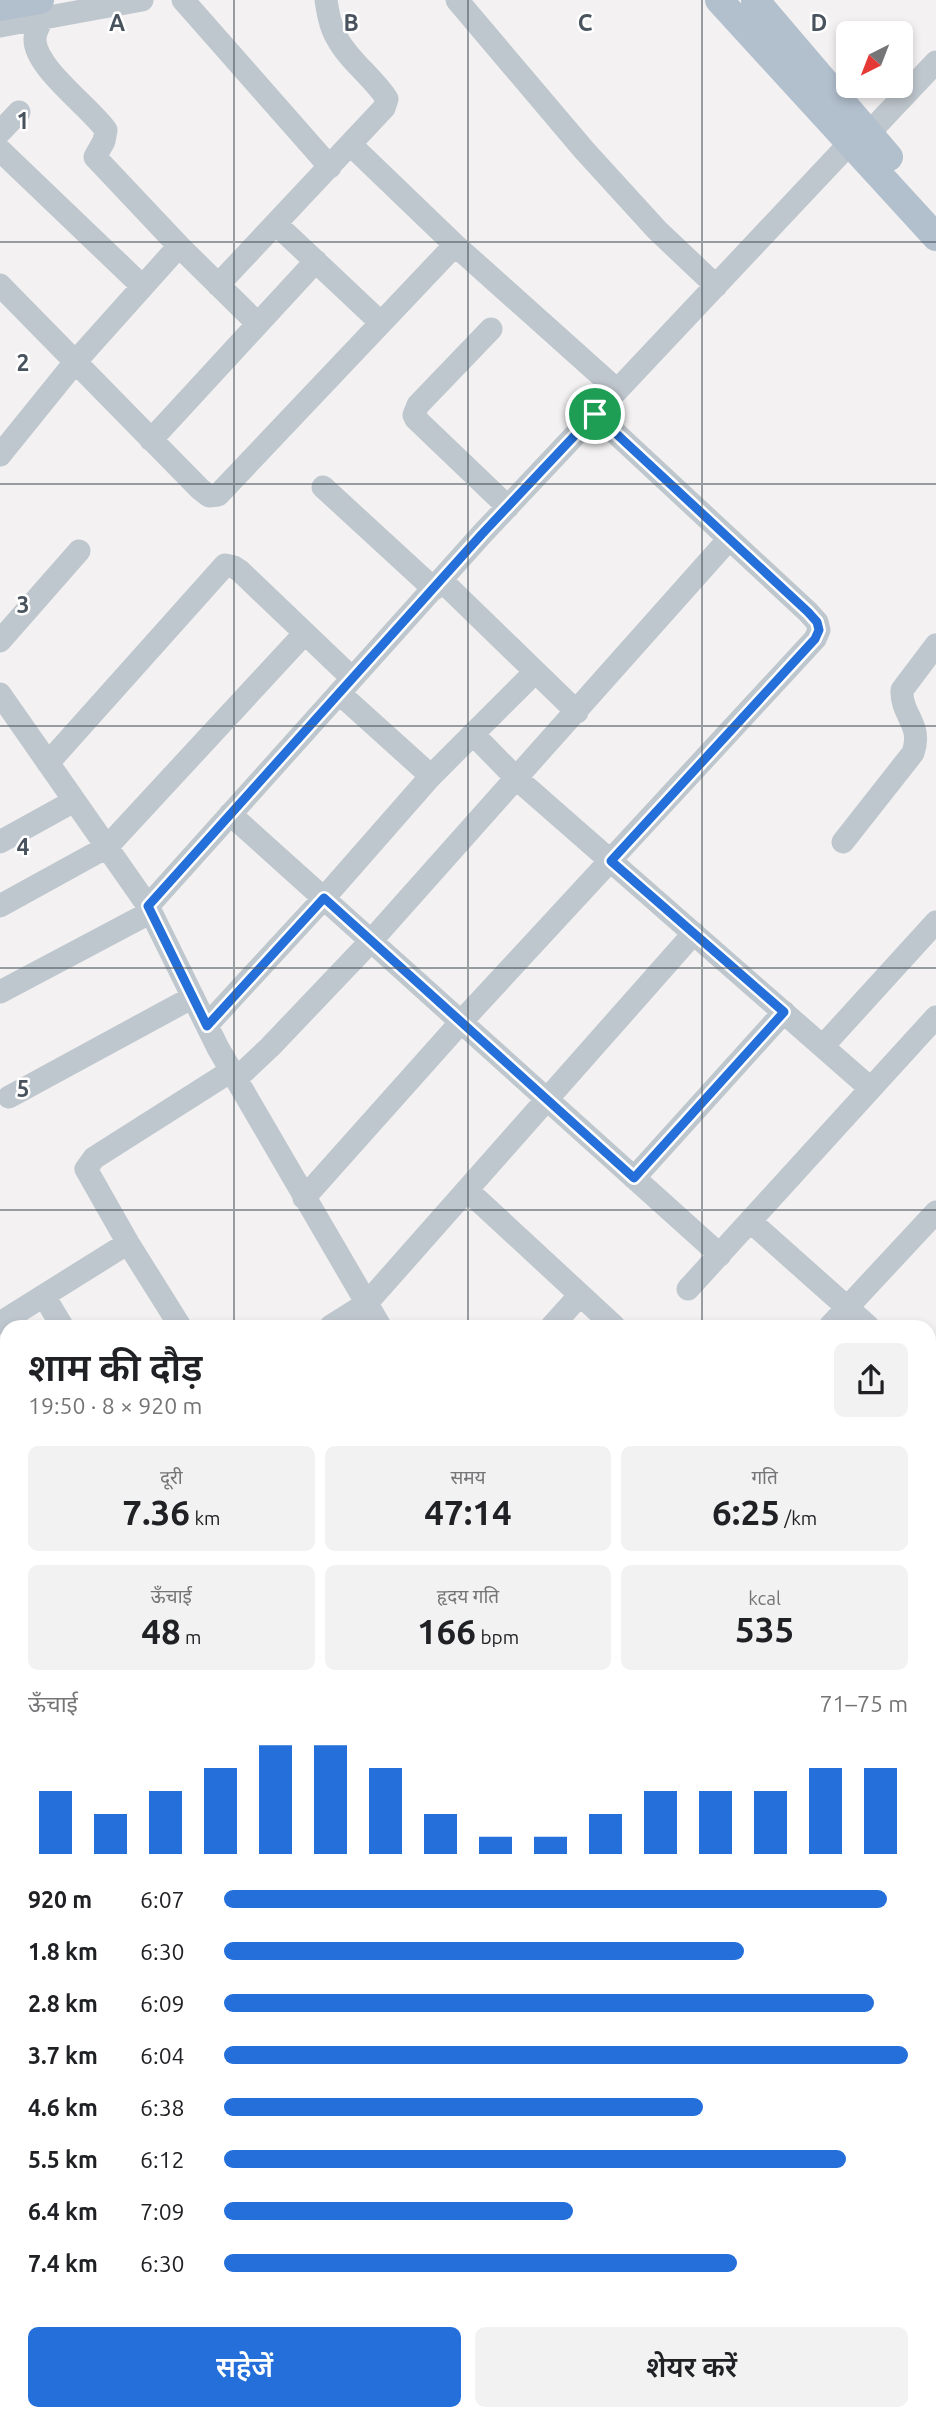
<!DOCTYPE html>
<html lang="hi">
<meta charset="utf-8">
<style>
body{margin:0;font-family:Ubuntu,"Noto Sans Devanagari",sans-serif;background:#f2f2f2;color:#202124;height:100vh;display:flex;flex-direction:column;font-size:26px;white-space:nowrap}
*{box-sizing:border-box;margin:0}
p{font-size:23px;color:#757577}
.icon{flex:none;width:38px;height:38px;fill:none;stroke:currentColor;stroke-width:2;stroke-linecap:round;stroke-linejoin:round}
.map{position:relative;flex:1;overflow:hidden}
.side{position:absolute;left:0px;top:1320px;width:936px;height:1101px;display:flex;flex-direction:column;background:#fff;border-radius:21px 21px 0 0;box-shadow:0 4px 10px #0003}
.side>*{flex:none}
.needle{width:46px;rotate:222deg}
.fabs{position:absolute;left:836px;top:21px;display:grid;gap:14px}
.fabs a{display:grid;place-items:center;width:77px;height:77px;border-radius:10px;background:#fff;box-shadow:0 4px 10px #0003;font-size:35px}
.pin{position:absolute;display:grid;place-items:center;width:60px;height:60px;color:#fff;margin:-30px;border:4px solid #fff;border-radius:50%;box-shadow:0 2px 7px #0007}
.round{display:grid;place-items:center;flex:none;width:74px;height:74px;border-radius:10px;background:#f2f2f2}
.summary{display:flex;align-items:center;justify-content:space-between;height:119px;padding:0 28px}
h1{font-size:38px;font-weight:600;line-height:52px}
.figures{display:grid;grid-template-columns:repeat(3,1fr);gap:10px;height:119px;padding:7px 28px}
.figures div{display:grid;align-content:center;border-radius:10px;background:#f2f2f2;text-align:center}
.figures b{font-size:35px;font-weight:600}
.figures small{font-size:19px;font-weight:400}
.figures p{font-size:19px}
.chart{height:196px;padding:14px 28px}
.chart p{display:flex;justify-content:space-between}
.chart svg{width:100%;height:126px;margin-top:7px;stroke:#246fda;stroke-width:6}
.button{display:flex;gap:14px;margin-top:auto;padding:14px 28px}
.button a{flex:1;height:80px;border-radius:10px;background:#246fda;color:#fff;font-size:28px;font-weight:600;line-height:80px;text-align:center}
.button a+a{background:#f2f2f2;color:#202124}
ul{padding:0 28px;list-style:none;font-size:23px}
li{display:grid;grid-template-columns:112px 84px 1fr;align-items:center;height:52px}
li i{height:18px;border-radius:9px;background:#246fda}
.map>svg:first-child{display:block}
</style>
<div class="map">
<svg width="936" height="2419" viewBox="0 0 936 2419">
<rect width="100%" height="100%" fill="#f3f1f1"/>
<g fill="none" stroke-linecap="round" stroke-linejoin="round">
<path stroke="#bfc7ce" stroke-width="23" d="M183,0L330,167
M457,0L584,150L657,230L716,286
M43,18C39,25 35,32 35,39C34,67 90,107 106,130L104,141L95,157L179,246L258,324
M0,26L142,0
M0,132L19,112
M868,134L936,62
M351,145L455,245L617,390
M0,150L142,286
M276,224L380,322
M0,285L200,489L209,496L218,495L455,245
M218,285L384,108L387,99C373,77 349,61 337,38C330,26 328,13 326,0
M491,329L418,405L414,415L416,419L508,507
M151,440L316,261
M0,455L76,361L179,246
M323,487L434,589
M442,581L577,712
M0,641L79,551
M339,693L431,776
M0,694L148,906L218,1048L380,1326
M473,734L516,778L870,1088
M48,763L225,565L234,567L240,571L352,678
M230,814L720,1255
M0,842L74,801
M843,842L913,753C923,724 901,716 902,690L936,645
M0,906L107,847L305,633
M148,906L482,534L850,143
M0,992L151,912
M207,1025L324,898L431,776L535,672
M823,1046L936,922
M236,1079L270,1047L371,941L729,539
M9,1097L193,997
M634,1178L784,1012
M467,1190L614,1326
M304,1198L461,1022L815,639L819,630L817,622L808,612L595,414
M750,1221L868,1326
M688,1289L936,1017
M44,1296L62,1326
M0,1323L128,1243
M180,1326L128,1243L86,1169L94,1158L231,1071
M331,1326L366,1304L694,933
M552,1326L580,1295
M830,1326L936,1212
M929,1381L936,1387
M0,1430L7,1443
M929,1532L936,1538
M929,1568L936,1561
M0,1657L7,1668
M929,1708L936,1701
M0,1792L7,1787
M0,1921L7,1918
M929,2167L936,2175
M0,2174L7,2170
M0,2216L7,2226
M929,2228L936,2224
M929,2362L936,2375
M0,2366L7,2362
M334,2413L336,2419
M802,2413L805,2419
M559,2419L570,2413"/>
<path stroke="#b2bfcd" stroke-width="28" d="M719,0L936,237
M755,0L889,157
M0,7L40,0"/>
</g>
<g fill="none" stroke-linecap="round" stroke-linejoin="round">
<g stroke="#fff" stroke-width="14">
<path id="route" d="M595,414L808,612L817,622L819,630L815,639L611,861L784,1012L634,1178L324,898L207,1026L148,906L482,534Z"/>
</g>
<use href="#route" stroke="#246fda" stroke-width="9"/>
</g>
<path fill="none" stroke="#49535d" stroke-width="2" stroke-opacity="0.55" d="M234,0V1326M468,0V1326M702,0V1326M0,242H936M0,484H936M0,726H936M0,968H936M0,1210H936M0,1451H7M929,1451H936M0,1693H7M929,1693H936M0,1935H7M929,1935H936M0,2177H7M929,2177H936M234,2413V2419M468,2413V2419M702,2413V2419"/>
<g font-size="23" text-anchor="middle" font-weight="bold" fill="#49535d" stroke="#fff" stroke-width="5" stroke-linejoin="round" paint-order="stroke">
<text x="117" y="31">A</text>
<text x="351" y="31">B</text>
<text x="585" y="31">C</text>
<text x="819" y="31">D</text>
<text x="23" y="129">1</text>
<text x="23" y="371">2</text>
<text x="23" y="613">3</text>
<text x="23" y="855">4</text>
<text x="23" y="1097">5</text>
</g>
</svg>
<div class="fabs">
<a><svg class="needle" viewBox="-14 -14 28 28"><path d="M0-13l5 13h-10z" fill="#e53935"/><path d="M0 13l5-13h-10z" fill="#757577"/></svg></a>
</div>
<div class="pin" style="left:595px;top:414px;background:#1e9e55"><svg class="icon" aria-label="arrive" viewBox="0 0 24 24"><path d="M6 21V4h12l-3 4 3 4H6"/></svg></div>
<section class="side">
<div class="summary"><div><h1>शाम की दौड़</h1><p>19:50 · 8 × 920 m</p></div><a class="round"><svg class="icon" aria-label="share" viewBox="0 0 24 24"><path d="M12 15V3M7 8l5-5 5 5M5 13v7h14v-7"/></svg></a></div>
<div class="figures">
<div><p>दूरी</p><b>7.36<small> km</small></b></div>
<div><p>समय</p><b>47:14</b></div>
<div><p>गति</p><b>6:25<small> /km</small></b></div>
</div>
<div class="figures">
<div><p>ऊँचाई</p><b>48<small> m</small></b></div>
<div><p>हृदय गति</p><b>166<small> bpm</small></b></div>
<div><p>kcal</p><b>535</b></div>
</div>
<div class="chart"><p><span>ऊँचाई</span>71–75 m</p>
<svg viewBox="0 0 160 44" preserveAspectRatio="none"><path d="M5 44V22M15 44V30M25 44V22M35 44V14M45 44V6M55 44V6M65 44V14M75 44V30M85 44V38M95 44V38M105 44V30M115 44V22M125 44V22M135 44V22M145 44V14M155 44V14"/></svg>
</div>
<ul>
<li><b>920 m</b>6:07<i style="width:97%"></i></li>
<li><b>1.8 km</b>6:30<i style="width:76%"></i></li>
<li><b>2.8 km</b>6:09<i style="width:95%"></i></li>
<li><b>3.7 km</b>6:04<i style="width:100%"></i></li>
<li><b>4.6 km</b>6:38<i style="width:70%"></i></li>
<li><b>5.5 km</b>6:12<i style="width:91%"></i></li>
<li><b>6.4 km</b>7:09<i style="width:51%"></i></li>
<li><b>7.4 km</b>6:30<i style="width:75%"></i></li>
</ul>
<div class="button"><a>सहेजें</a><a>शेयर करें</a></div>
</section>
</div>
